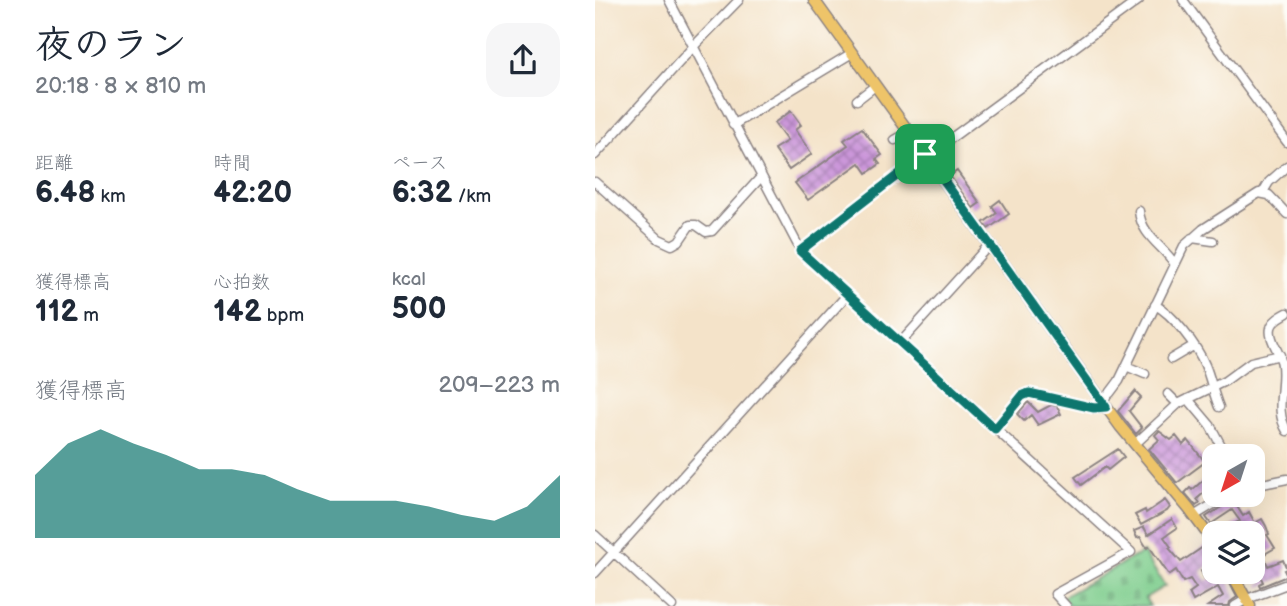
<!DOCTYPE html>
<html lang="ja">
<meta charset="utf-8">
<style>
body{margin:0;font-family:"Balsamiq Sans","Klee One",sans-serif;background:#f6f6f7;color:#1f2937;height:100vh;display:flex;flex-direction:column;font-size:26px;white-space:nowrap}
*{box-sizing:border-box;margin:0}
p{font-size:23px;color:#747a83}
.icon{flex:none;width:38px;height:38px;fill:none;stroke:currentColor;stroke-width:2;stroke-linecap:round;stroke-linejoin:round}
.map{position:relative;flex:1;overflow:hidden}
.panel{display:flex;flex-direction:column;background:#fff;width:595px}
.panel>*{flex:none}
.needle{width:46px;rotate:219deg}
.buttons{position:absolute;left:607px;top:444px;display:grid;gap:14px}
.buttons a{display:grid;place-items:center;width:63px;height:63px;border-radius:14px;background:#fff;box-shadow:0 7px 28px #0002;font-size:35px}
.pin{position:absolute;display:grid;place-items:center;width:60px;height:60px;color:#fff;margin:-30px;border-radius:14px;box-shadow:0 4px 10px #0006}
.round{display:grid;place-items:center;flex:none;width:74px;height:74px;border-radius:21px;background:#f6f6f7}
.summary{display:flex;align-items:center;justify-content:space-between;height:119px;padding:0 35px}
h1{font-size:38px;font-weight:700;line-height:52px}
.stats{display:grid;grid-template-columns:repeat(3,1fr);gap:10px;height:119px;padding:7px 35px}
.stats div{display:grid;align-content:center}
.stats b{font-size:30px;font-weight:700}
.stats small{font-size:19px;font-weight:400}
.stats p{font-size:19px}
.chart{height:196px;padding:14px 35px}
.chart p{display:flex;justify-content:space-between}
.chart svg{width:100%;height:126px;margin-top:7px;fill:#0f766e;opacity:.7}
main{display:flex;flex:1;min-height:0}
.map>svg:first-child{display:block}
</style>
<main>
<section class="panel">
<div class="summary"><div><h1>夜のラン</h1><p>20:18 · 8 × 810 m</p></div><a class="round"><svg class="icon" aria-label="share" viewBox="0 0 24 24"><path d="M12 15V3M7 8l5-5 5 5M5 13v7h14v-7"/></svg></a></div>
<div class="stats">
<div><p>距離</p><b>6.48<small> km</small></b></div>
<div><p>時間</p><b>42:20</b></div>
<div><p>ペース</p><b>6:32<small> /km</small></b></div>
</div>
<div class="stats">
<div><p>獲得標高</p><b>112<small> m</small></b></div>
<div><p>心拍数</p><b>142<small> bpm</small></b></div>
<div><p>kcal</p><b>500</b></div>
</div>
<div class="chart"><p><span>獲得標高</span>209–223 m</p>
<svg viewBox="0 0 160 44" preserveAspectRatio="none"><path d="M0 44V22L10 11L20 6L30 11L40 15L50 20L60 20L70 22L80 27L90 31L100 31L110 31L120 33L130 36L140 38L150 33L160 22V44z"/></svg>
</div>
</section>
<div class="map">
<svg width="692" height="606" viewBox="0 0 692 606">
<defs>
<pattern id="cemetery-stones" width="16" height="16" patternUnits="userSpaceOnUse" patternTransform="scale(1.75)"><rect width="16" height="16" fill="#7ecd8d"/><path d="M2 7V4a2 2 0 0 1 4 0v3zM10 15v-3a2 2 0 0 1 4 0v3z" fill="#6db07b"/></pattern>
<pattern id="building-cross-hatch" width="8" height="8" patternUnits="userSpaceOnUse" patternTransform="scale(1.75)"><rect width="8" height="8" fill="#cc97da"/><path d="M0 0l8 8M0 8l8-8" fill="none" stroke="#a57bb2"/></pattern>
</defs>
<rect width="100%" height="100%" fill="#fdfcf7"/>
<filter id="ink" filterUnits="userSpaceOnUse"><feTurbulence type="fractalNoise" baseFrequency=".0143" numOctaves="2"/><feDisplacementMap in="SourceGraphic" scale="14" xChannelSelector="R" yChannelSelector="G"/><feConvolveMatrix kernelMatrix="1 2 1 2 8 2 1 2 1" color-interpolation-filters="sRGB"/></filter>
<filter id="wash" filterUnits="userSpaceOnUse"><feTurbulence type="fractalNoise" baseFrequency=".00686" numOctaves="4" result="noise"/><feDisplacementMap in="SourceGraphic" scale="28" xChannelSelector="R" yChannelSelector="G"/><feGaussianBlur stdDeviation="1.57" result="paint"/><feColorMatrix in="noise" values="0 0 0 0 0 0 0 0 0 0 0 0 0 0 0 0 0 1.4 0 .05"/><feComposite in="paint" operator="in"/></filter>
<g filter="url(#wash)">
<rect width="100%" height="100%" fill="#f4e3c9"/>
<path fill="url(#cemetery-stones)" stroke="#507864" stroke-width="2" d="M548,552L570,586L550,598L555,606H475L466,598Z"/>
<g id="blocks">
<path fill="url(#building-cross-hatch)" d="M196,111L206,125L200,130L217,154L194,170L179,149L192,141L179,123Z
M267,128L287,155L281,159L285,164L272,173L265,163L213,200L200,183L253,145L249,140Z
M362,171L385,203L378,208L355,176Z
M405,200L414,214L393,229L388,223L402,213L397,206Z
M540,391L546,397L534,411L547,428L541,434L523,411Z
M433,402L443,412L456,405L462,406L466,414L443,425L436,415L429,421L422,414Z
M564,431L576,440L581,436L588,445L593,440L610,462L582,483L554,449L564,440L560,435Z
M523,449L529,457L513,470L510,467L486,485L480,477Z
M613,476H616L620,481V495L616,498L611,491L602,499L605,503L601,506L590,493L595,488L597,490Z
M645,495H654L641,505L648,516L654,512L660,523L667,519L671,526L674,534L672,535L680,548L668,555L673,566L688,560L692,569L689,570L692,576L665,587L664,584L668,582L662,568L658,570V534H640L636,525L645,521L637,510L616,524L611,517Z
M570,500L575,507L572,511L546,525L540,515L550,510L551,513Z
M577,519L582,528L569,537L576,547L574,548L586,562L611,545L618,551L619,553L614,556L619,563L606,571L611,581L629,572L642,597L635,602L634,606H613L628,596L623,587L598,601L594,593L601,588L595,579L588,582L581,570L574,575L554,546L552,548L545,537L542,538L539,531L549,527L553,535Z"/>
</g>
</g>
<g filter="url(#ink)">
<use href="#blocks" fill-opacity="0" stroke="#8b8282" stroke-width="2"/>
<g fill="none" stroke-linecap="round" stroke-linejoin="round">
<g stroke="#8b8282" stroke-width="11">
<path id="minor" d="M74,0L207,253L536,552L460,594L471,606
M588,0L692,142
M262,100L280,86
M138,125L257,53
M300,140L314,132
M0,155L98,47L144,0
M332,156L544,0
M0,182L64,239L77,245L84,241L95,225H101L111,232L117,231L166,177
M668,192L674,182L692,166
M544,211C546,235 568,246 579,263
M597,238L618,241
M205,251L330,154
M560,305C578,314 602,346 610,365C616,379 618,393 624,407
M692,313C687,316 677,321 676,328C673,339 686,353 687,365C690,389 679,410 692,431
M306,342L395,244
M576,359L598,346
M531,366L550,374
M573,394L583,404
M593,399L615,425L629,451
M506,400L515,393L524,381L589,246L608,229L664,193L674,195L692,214
M400,429L427,396L434,393L499,408L511,407
M540,444L583,404L630,381L656,362L685,355
M658,486L692,479
M599,516L633,495
M0,535L77,606
M0,573L253,294
M640,606L652,599L692,584"/>
</g>
<g stroke="#8b8282" stroke-width="13">
<path id="major" d="M219,0L525,426L594,509L620,544
M636,572L655,606"/>
</g>
<use href="#minor" stroke="#fff" stroke-width="8"/>
<use href="#major" stroke="#eec469" stroke-width="10"/>
</g>
</g>
<g fill="none" stroke-linecap="round" stroke-linejoin="round" filter="url(#ink)">
<g stroke="#fff" stroke-width="14">
<path id="route" d="M330,154L506,400L511,407L499,408L434,393L427,396L400,429L205,251Z"/>
</g>
<use href="#route" stroke="#0f766e" stroke-width="9"/>
</g>
</svg>
<div class="buttons">
<a><svg class="needle" viewBox="-14 -14 28 28"><path d="M0-13l5 13h-10z" fill="#e53935"/><path d="M0 13l5-13h-10z" fill="#747a83"/></svg></a>
<a><svg class="icon" aria-label="layers" viewBox="0 0 24 24"><path d="M12 4l9 5-9 5-9-5zM3 14l9 5 9-5"/></svg></a>
</div>
<div class="pin" style="left:330px;top:154px;background:#1e9e55"><svg class="icon" aria-label="arrive" viewBox="0 0 24 24"><path d="M6 21V4h12l-3 4 3 4H6"/></svg></div>
</div>
</main>
